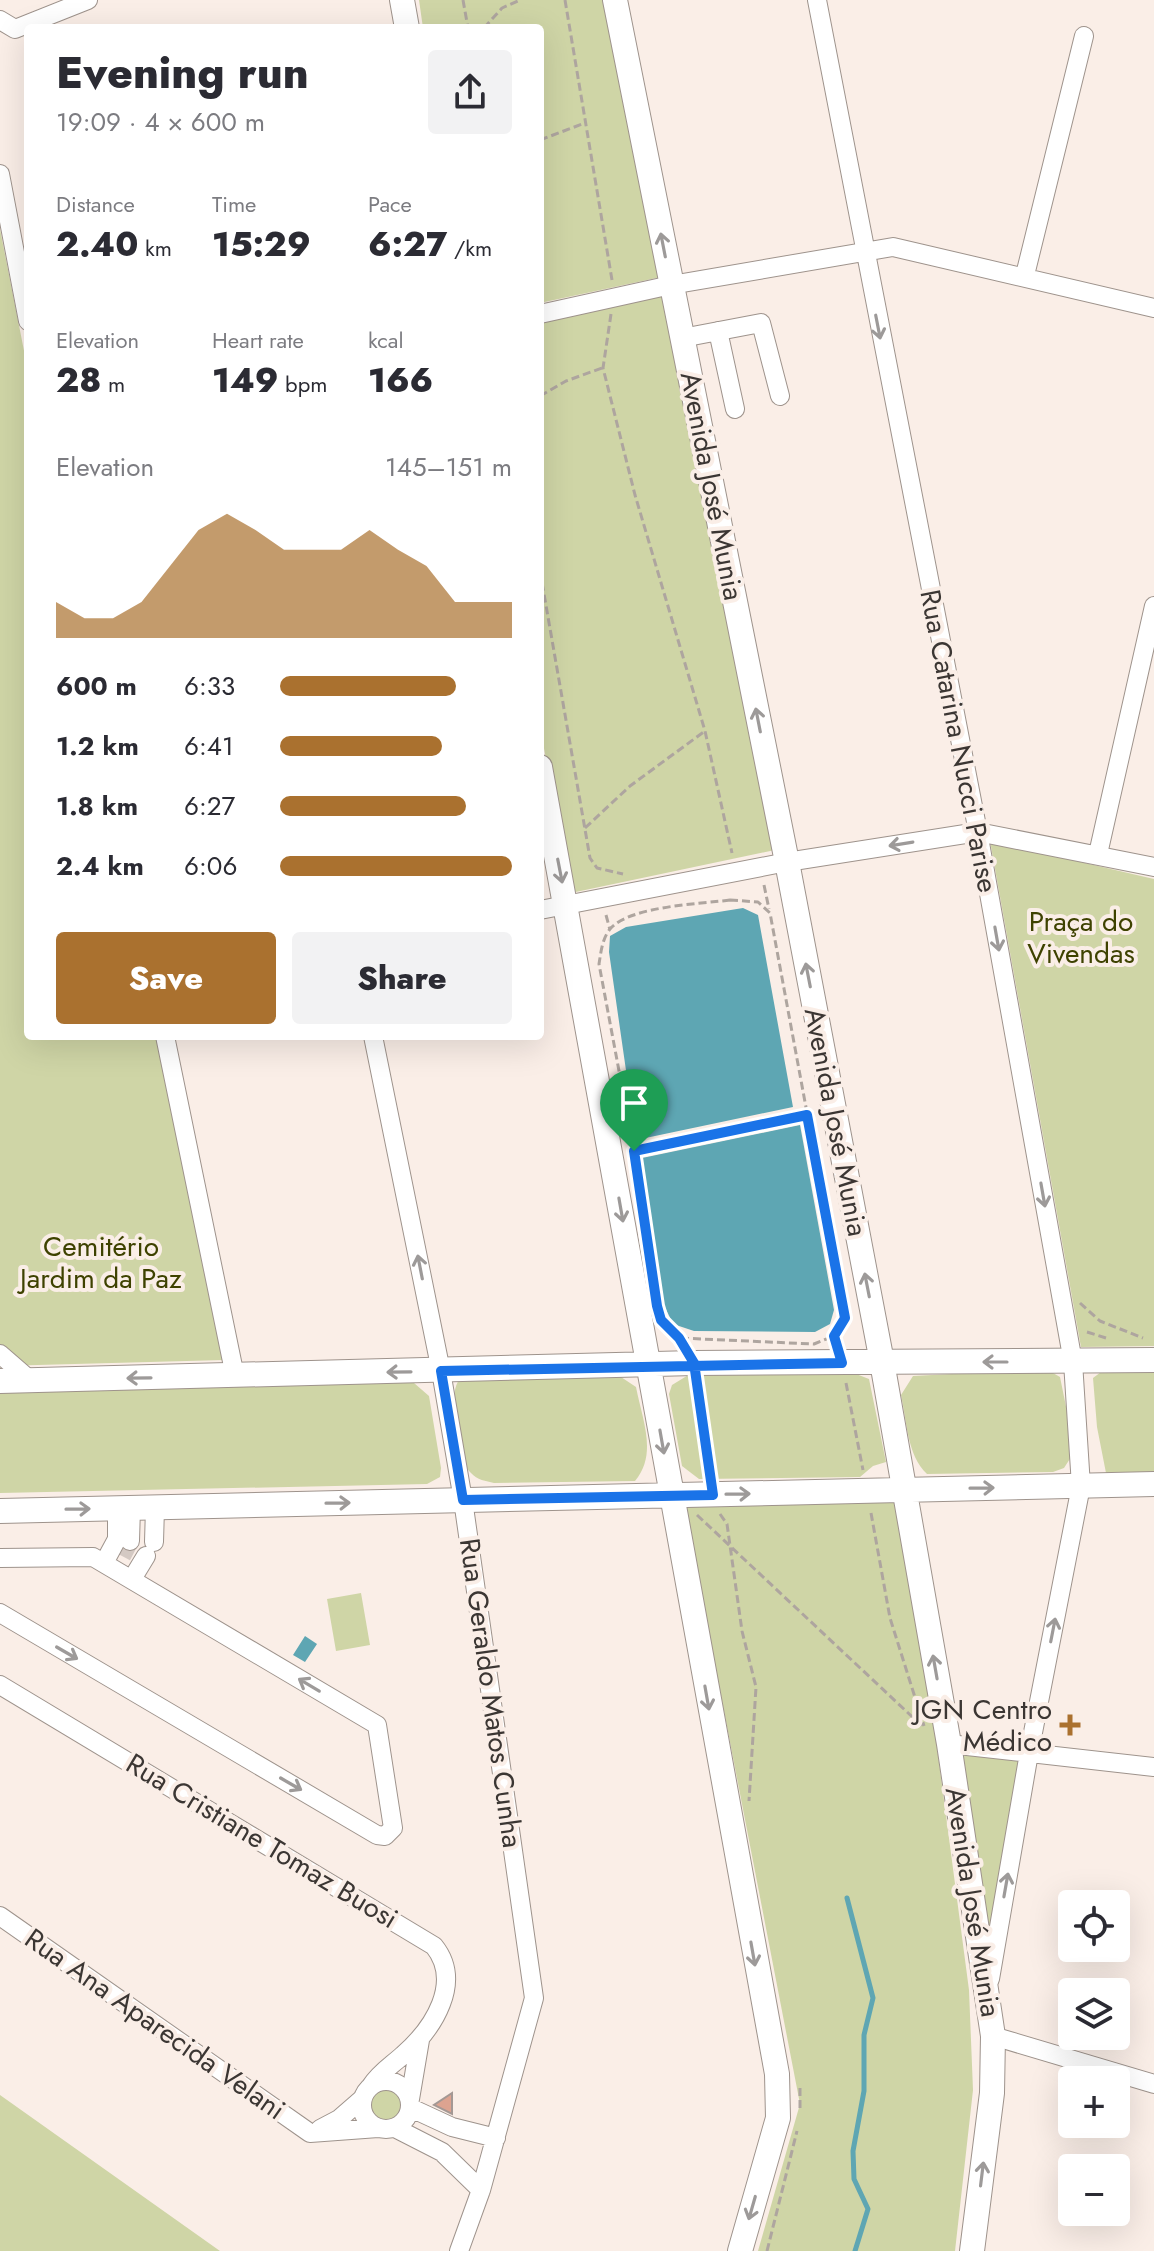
<!DOCTYPE html>
<meta charset="utf-8">
<style>
body{margin:0;font-family:Jost,sans-serif;background:#f2f2f3;color:#2b2b33;height:100vh;display:flex;flex-direction:column;font-size:30px;white-space:nowrap}
*{box-sizing:border-box;margin:0}
p{font-size:26px;color:#7c7c81}
.icon{flex:none;width:44px;height:44px;fill:none;stroke:currentColor;stroke-width:2;stroke-linecap:round;stroke-linejoin:round}
.map{position:relative;flex:1;overflow:hidden}
.panel{position:absolute;left:24px;top:24px;width:520px;height:1016px;display:flex;flex-direction:column;background:#fff;border-radius:8px;box-shadow:0 8px 32px #0002}
.panel>*{flex:none}
.tools{position:absolute;left:1058px;top:1890px;display:grid;gap:16px}
.tools a{display:grid;place-items:center;width:72px;height:72px;border-radius:8px;background:#fff;box-shadow:0 8px 32px #0002;font-size:40px}
.pin{position:absolute;display:grid;place-items:center;width:68px;height:68px;color:#fff;margin:-82px -34px;border-radius:50% 50% 50% 0;rotate:-45deg;box-shadow:0 0 8px #0007}
.pin .icon{rotate:45deg}
.round{display:grid;place-items:center;flex:none;width:84px;height:84px;border-radius:8px;background:#f2f2f3}
.summary{display:flex;align-items:center;justify-content:space-between;height:136px;padding:0 32px}
h1{font-size:44px;font-weight:800;line-height:60px}
.metrics{display:grid;grid-template-columns:repeat(3,1fr);gap:12px;height:136px;padding:8px 32px}
.metrics div{display:grid;align-content:center}
.metrics b{font-size:34px;font-weight:800}
.metrics small{font-size:22px;font-weight:400}
.metrics p{font-size:22px}
.chart{height:224px;padding:16px 32px}
.chart p{display:flex;justify-content:space-between}
.chart svg{width:100%;height:144px;margin-top:8px;fill:#aa712f;opacity:.7}
.primary-button{display:flex;gap:16px;margin-top:auto;padding:16px 32px}
.primary-button a{flex:1;height:92px;border-radius:8px;background:#aa712f;color:#fff;font-size:32px;font-weight:800;line-height:92px;text-align:center}
.primary-button a+a{background:#f2f2f3;color:#2b2b33}
ul{padding:0 32px;list-style:none;font-size:26px}
li{display:grid;grid-template-columns:128px 96px 1fr;align-items:center;height:60px}
li i{height:20px;border-radius:10px;background:#aa712f}
.map>svg:first-child{display:block}
</style>
<div class="map">
<svg width="1154" height="2251" viewBox="0 0 1154 2251">
<rect width="100%" height="100%" fill="#faeee7"/>
<path fill="#cfd5a6" d="M419,0H606L661,277L540,303V28H423Z
M0,229L28,371V1036H160L224,1360L0,1366Z
M664,292L775,850L571,893L540,727V320Z
M990,841L1154,879V1346L1081,1347Z
M1154,1365V1472L1106,1473L1097,1427L1093,1378L1109,1366Z
M1046,1369L1060,1377L1075,1451L1064,1468L1053,1472L927,1474C907,1455 907,1422 901,1395L913,1376Z
M851,1372L869,1379L886,1462L873,1466L860,1477L699,1479L682,1466L669,1394L672,1385L690,1374Z
M615,1373L636,1387C642,1419 658,1454 635,1481L494,1483C486,1481 477,1480 471,1473C456,1459 447,1396 459,1380Z
M399,1381L414,1383L429,1396L441,1468L440,1477L427,1484L0,1493V1390Z
M895,1500L937,1747L969,1990L973,2090L955,2251H758L800,2104L684,1504Z
M361,1593L370,1645L336,1651L327,1599Z
M963,1755L1020,1761L989,1935Z
M370 2104a17 17 0 1 1 34 0a17 17 0 1 1-34 0Z
M0,2095L220,2251H0Z"/>
<path fill="#5ea6b3" d="M743,908L758,915L793,1107L636,1140L609,952L610,936L626,927Z
M800,1125L834,1310L830,1324L815,1332L694,1331L673,1324L663,1303L642,1158Z
M305,1636L317,1644L305,1662L293,1655Z"/>
<g fill="none" stroke-linecap="round" stroke-linejoin="round">
<path stroke="#5ea6b3" stroke-width="5" d="M847,1898L873,1998L864,2035V2091L853,2151L854,2179L868,2209L855,2251"/>
</g>
<path fill="#dda390" stroke="#a49894" stroke-width="2" d="M452,2093V2114L434,2105Z"/>
<g fill="none" stroke-linecap="round" stroke-linejoin="round">
<path stroke="#d4c9c3" stroke-width="18" stroke-dasharray="18 9" stroke-linecap="butt" d="M122,1556L130,1541"/>
<g stroke="#9e938c" stroke-width="20">
<path id="minor" d="M817,0L978,832L1073,1362L1081,1486L1029,1753L990,1979
M0,20L15,29L88,0
M0,174L28,321
M1025,275L1084,36
M540,314L671,285L893,247L1154,308
M718,331L735,409
M682,338L761,323L780,396
M1098,854L1154,606
M540,910L787,862L978,832L1154,867
M165,1036L235,1376
M373,1036L441,1371L463,1500L534,1998L481,2190L459,2251
M0,1354L30,1380
M130,1541L131,1508
M154,1542L155,1508
M0,1558L93,1557L377,1725L393,1828L385,1836L377,1835L0,1613
M104,1563L117,1539V1508
M132,1579L146,1556
M0,1685L434,1946C463,1982 434,2028 403,2055C391,2066 380,2072 371,2086
M949,1744L1154,1767
M0,1916L310,2133L378,2128
M993,2036L1154,2084
M362 2105a24 24 0 1 1 48 0a24 24 0 1 1-48 0Z
M410,2099L420,2040
M411,2108L452,2127L496,2138
M395,2128L442,2152L481,2190
M320,2129L339,2119L362,2099"/>
</g>
<g stroke="#9e938c" stroke-width="26">
<path id="major" d="M402,0L407,28
M615,0L787,862L882,1362L949,1744L993,2036L992,2093L972,2251
M540,767L777,2074L778,2118L740,2251
M0,1381L694,1363L1154,1360
M0,1511L1154,1484"/>
</g>
<path stroke="#aea59f" stroke-width="3" stroke-dasharray="8 4" stroke-linecap="butt" d="M463,0L468,28
M565,0L612,280
M484,28L502,8L520,0
M540,140L585,123
M611,314L603,368L635,495L705,731L732,853
M540,396L566,381L602,368
M540,571L590,858L597,868L623,874
M585,828L630,786L705,731
M764,885L769,909
M730,900L758,902L770,913L845,1318L834,1336L814,1344L679,1338L669,1332L657,1306L634,1151L599,964C601,952 602,939 610,929C630,906 699,904 730,900Z
M606,915L610,930
M634,1151L807,1115
M1080,1303L1100,1321L1143,1338
M1087,1332L1106,1338
M846,1383L863,1470
M697,1385L710,1473
M871,1513L890,1618L924,1726
M720,1514L727,1524L742,1631L756,1687L749,1801
M697,1515L922,1726
M800,2088V2112
M767,2251L797,2131"/>
<use href="#minor" stroke="#fff" stroke-width="18"/>
<use href="#major" stroke="#fff" stroke-width="24"/>
</g>
<defs><path id="oneway-shaft" d="M-6 0H5M1.5-3L5.5 0L1.5 3" fill="none" stroke-width="1.6" stroke-linecap="round" stroke-linejoin="round" transform="scale(2)"/></defs>
<g stroke="#9d9a99">
<use href="#oneway-shaft" transform="translate(663 245) rotate(-101)"/>
<use href="#oneway-shaft" transform="translate(878 327) rotate(79)"/>
<use href="#oneway-shaft" transform="translate(758 720) rotate(-101)"/>
<use href="#oneway-shaft" transform="translate(901 844) rotate(171)"/>
<use href="#oneway-shaft" transform="translate(560 871) rotate(79)"/>
<use href="#oneway-shaft" transform="translate(997 939) rotate(80)"/>
<use href="#oneway-shaft" transform="translate(808 975) rotate(-101)"/>
<use href="#oneway-shaft" transform="translate(1043 1195) rotate(80)"/>
<use href="#oneway-shaft" transform="translate(621 1210) rotate(80)"/>
<use href="#oneway-shaft" transform="translate(420 1267) rotate(-101)"/>
<use href="#oneway-shaft" transform="translate(867 1285) rotate(-101)"/>
<use href="#oneway-shaft" transform="translate(995 1362) rotate(180)"/>
<use href="#oneway-shaft" transform="translate(399 1372) rotate(179)"/>
<use href="#oneway-shaft" transform="translate(139 1378) rotate(179)"/>
<use href="#oneway-shaft" transform="translate(662 1442) rotate(80)"/>
<use href="#oneway-shaft" transform="translate(982 1488) rotate(-1)"/>
<use href="#oneway-shaft" transform="translate(738 1494) rotate(-1)"/>
<use href="#oneway-shaft" transform="translate(338 1503) rotate(-1)"/>
<use href="#oneway-shaft" transform="translate(78 1509) rotate(-1)"/>
<use href="#oneway-shaft" transform="translate(1053 1630) rotate(-79)"/>
<use href="#oneway-shaft" transform="translate(67 1653) rotate(30)"/>
<use href="#oneway-shaft" transform="translate(935 1667) rotate(-100)"/>
<use href="#oneway-shaft" transform="translate(309 1685) rotate(-149)"/>
<use href="#oneway-shaft" transform="translate(707 1698) rotate(80)"/>
<use href="#oneway-shaft" transform="translate(291 1784) rotate(30)"/>
<use href="#oneway-shaft" transform="translate(1006 1885) rotate(-80)"/>
<use href="#oneway-shaft" transform="translate(753 1954) rotate(80)"/>
<use href="#oneway-shaft" transform="translate(982 2174) rotate(-83)"/>
<use href="#oneway-shaft" transform="translate(752 2208) rotate(106)"/>
</g>
<g fill="none" stroke-linecap="round" stroke-linejoin="round">
<g stroke="#fff" stroke-width="16">
<path id="route" d="M634,1151L657,1306L661,1320L679,1338L694,1363L713,1495L463,1500L441,1371L842,1363L834,1336L845,1318L807,1115L634,1151"/>
</g>
<use href="#route" stroke="#1a73e8" stroke-width="10"/>
</g>
<path fill="#aa712f" stroke="#faeee7" stroke-width="3" d="M1066 1713h8v8h8v8h-8v8h-8v-8h-8v-8h8z"/>
<g text-anchor="middle" dominant-baseline="central" stroke-width="8" stroke-linejoin="round" paint-order="stroke">
<g font-size="28" fill="#3b3633" stroke="#faeee7">
<text transform="translate(712 486) rotate(79)">Avenida José Munia</text>
<text transform="translate(959 741) rotate(79)">Rua Catarina Nucci Parise</text>
<text transform="translate(836 1122) rotate(79)">Avenida José Munia</text>
<text transform="translate(491 1693) rotate(82)">Rua Geraldo Matos Cunha</text>
<text transform="translate(262 1841) rotate(31)">Rua Cristiane Tomaz Buosi</text>
<text transform="translate(973 1902) rotate(81)">Avenida José Munia</text>
<text transform="translate(155 2024) rotate(35)">Rua Ana Aparecida Velani</text>
</g>
<g font-size="28" fill="#3e4200" stroke="#faeee7">
<text x="1081" y="921">Praça do<tspan x="1081" dy="32">Vivendas</tspan></text>
<text x="101" y="1246">Cemitério<tspan x="101" dy="32">Jardim da Paz</tspan></text>
</g>
<g font-size="28" fill="#3b3633" stroke="#faeee7" text-anchor="end">
<text x="1052" y="1709">JGN Centro<tspan x="1052" dy="32">Médico</tspan></text>
</g>
</g>
</svg>
<div class="tools">
<a><svg class="icon" aria-label="locate" viewBox="0 0 24 24"><circle cx="12" cy="12" r="6"/><path d="M12 2v4M12 18v4M2 12h4M18 12h4"/></svg></a>
<a><svg class="icon" aria-label="layers" viewBox="0 0 24 24"><path d="M12 4l9 5-9 5-9-5zM3 14l9 5 9-5"/></svg></a>
<a>+</a>
<a>−</a>
</div>
<div class="pin" style="left:634px;top:1151px;background:#1e9e55"><svg class="icon" aria-label="arrive" viewBox="0 0 24 24"><path d="M6 21V4h12l-3 4 3 4H6"/></svg></div>
<section class="panel">
<div class="summary"><div><h1>Evening run</h1><p>19:09 · 4 × 600 m</p></div><a class="round"><svg class="icon" aria-label="share" viewBox="0 0 24 24"><path d="M12 15V3M7 8l5-5 5 5M5 13v7h14v-7"/></svg></a></div>
<div class="metrics">
<div><p>Distance</p><b>2.40<small> km</small></b></div>
<div><p>Time</p><b>15:29</b></div>
<div><p>Pace</p><b>6:27<small> /km</small></b></div>
</div>
<div class="metrics">
<div><p>Elevation</p><b>28<small> m</small></b></div>
<div><p>Heart rate</p><b>149<small> bpm</small></b></div>
<div><p>kcal</p><b>166</b></div>
</div>
<div class="chart"><p><span>Elevation</span>145–151 m</p>
<svg viewBox="0 0 160 44" preserveAspectRatio="none"><path d="M0 44V33L10 38L20 38L30 33L40 22L50 11L60 6L70 11L80 17L90 17L100 17L110 11L120 17L130 22L140 33L150 33L160 33V44z"/></svg>
</div>
<ul>
<li><b>600 m</b>6:33<i style="width:76%"></i></li>
<li><b>1.2 km</b>6:41<i style="width:70%"></i></li>
<li><b>1.8 km</b>6:27<i style="width:80%"></i></li>
<li><b>2.4 km</b>6:06<i style="width:100%"></i></li>
</ul>
<div class="primary-button"><a>Save</a><a>Share</a></div>
</section>
</div>
